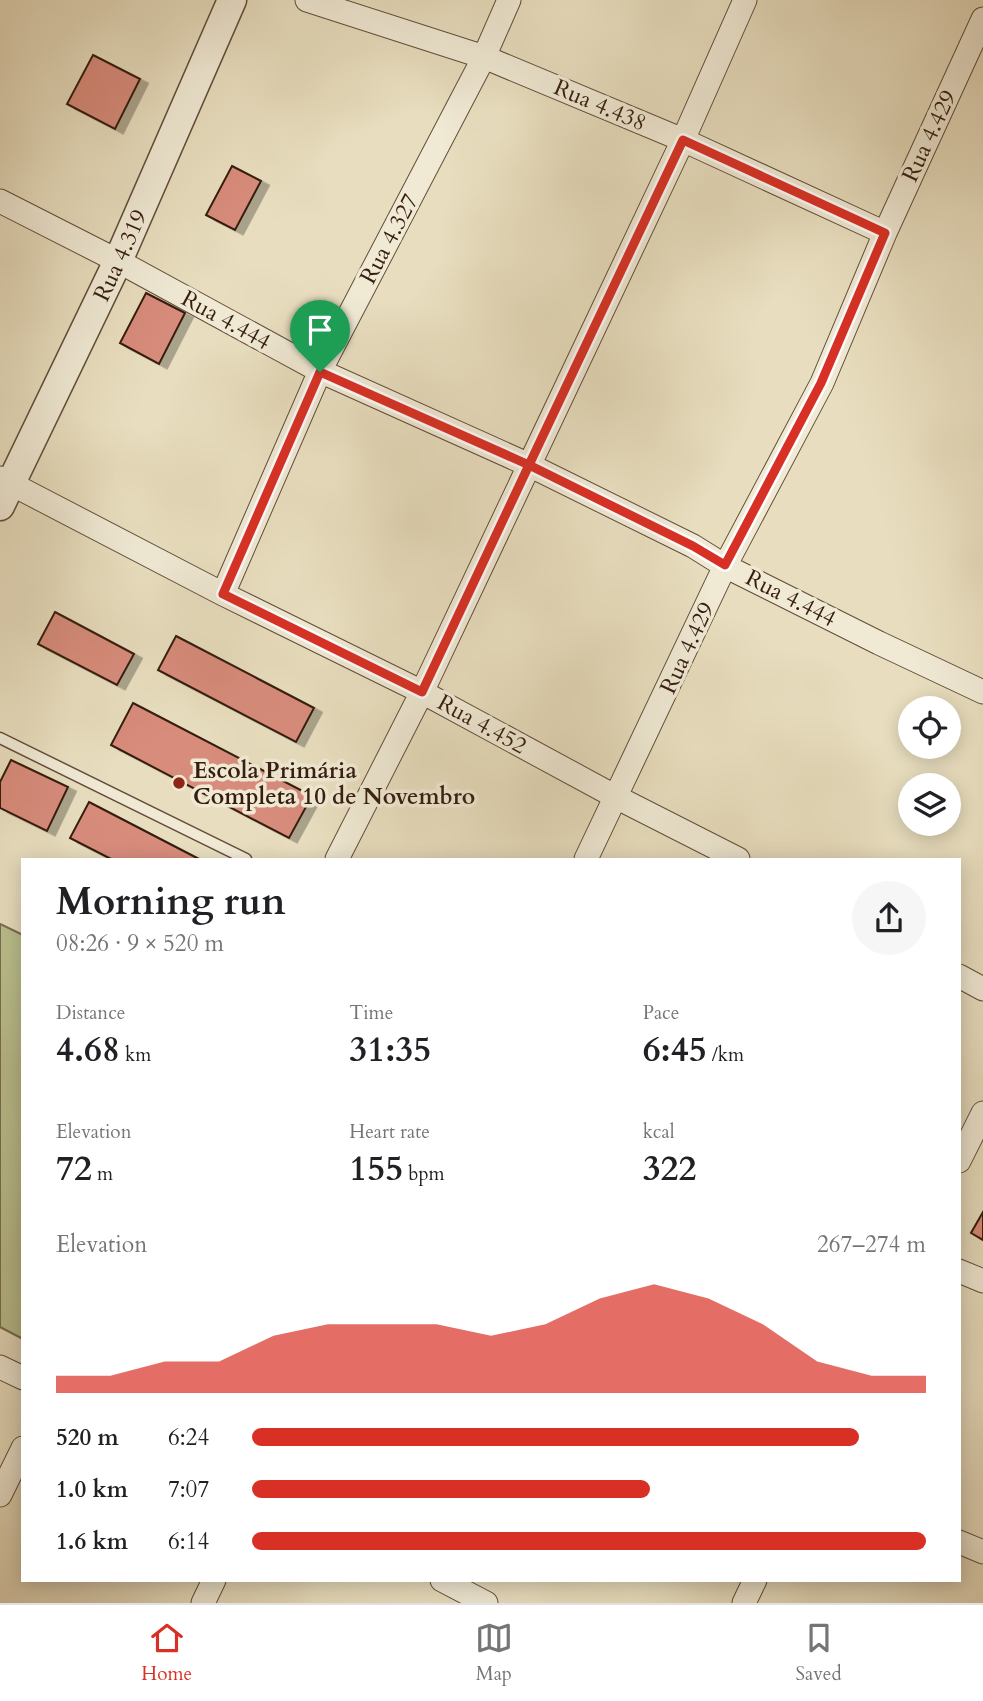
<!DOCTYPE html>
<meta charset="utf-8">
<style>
body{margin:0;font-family:Cardo,serif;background:#f6f6f6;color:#202124;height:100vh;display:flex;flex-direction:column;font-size:26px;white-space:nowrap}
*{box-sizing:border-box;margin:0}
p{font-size:23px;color:#757577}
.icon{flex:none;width:38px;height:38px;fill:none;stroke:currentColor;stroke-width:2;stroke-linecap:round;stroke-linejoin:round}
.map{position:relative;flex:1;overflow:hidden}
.details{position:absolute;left:21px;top:858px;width:940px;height:724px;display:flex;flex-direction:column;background:#fff;border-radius:0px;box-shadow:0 4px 18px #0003}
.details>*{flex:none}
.fabs{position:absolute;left:898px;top:696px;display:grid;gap:14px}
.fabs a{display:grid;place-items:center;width:63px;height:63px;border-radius:50%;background:#fff;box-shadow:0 4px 18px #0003;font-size:35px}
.pin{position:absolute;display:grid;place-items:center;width:60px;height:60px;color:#fff;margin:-72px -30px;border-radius:50% 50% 50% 0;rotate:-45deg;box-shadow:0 0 7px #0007}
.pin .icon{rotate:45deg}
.round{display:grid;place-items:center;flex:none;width:74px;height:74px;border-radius:37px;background:#f6f6f6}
.head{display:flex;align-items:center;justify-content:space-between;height:119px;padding:0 35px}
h1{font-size:38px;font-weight:800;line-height:52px}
.stats{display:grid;grid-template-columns:repeat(3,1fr);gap:10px;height:119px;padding:7px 35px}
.stats div{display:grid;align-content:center}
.stats b{font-size:35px;font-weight:800}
.stats small{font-size:19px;font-weight:400}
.stats p{font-size:19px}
.chart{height:196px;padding:14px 35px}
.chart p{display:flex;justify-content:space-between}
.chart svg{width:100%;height:126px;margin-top:7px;fill:#d93025;opacity:.7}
ul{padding:0 35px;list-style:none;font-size:23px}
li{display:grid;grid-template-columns:112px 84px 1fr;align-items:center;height:52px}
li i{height:18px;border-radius:9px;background:#d93025}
.dock{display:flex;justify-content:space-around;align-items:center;height:98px;border-top:2px solid #e0e0e0;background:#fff;font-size:19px;color:#757577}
.dock a{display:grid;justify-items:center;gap:4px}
.dock .selected{color:#d93025}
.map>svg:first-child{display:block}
</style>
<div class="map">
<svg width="983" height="1603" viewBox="0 0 983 1603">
<defs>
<filter id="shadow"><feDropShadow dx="8" dy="4.5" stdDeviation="0" flood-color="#0004"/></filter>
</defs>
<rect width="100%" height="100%" fill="#e8debf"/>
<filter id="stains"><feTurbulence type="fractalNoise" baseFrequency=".00286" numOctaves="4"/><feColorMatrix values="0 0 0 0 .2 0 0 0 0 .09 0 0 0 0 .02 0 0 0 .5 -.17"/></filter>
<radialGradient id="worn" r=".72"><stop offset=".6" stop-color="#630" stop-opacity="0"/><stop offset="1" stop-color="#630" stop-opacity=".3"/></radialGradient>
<path fill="#bbc08f" stroke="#786e4f" stroke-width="2" d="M0,924L23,935V1339L0,1327Z"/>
<path fill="#d88c7c" stroke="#361d0f" stroke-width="2" filter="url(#shadow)" d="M93,55L140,79L115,129L67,104Z
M232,166L261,181L235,230L206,215Z
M146,293L185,313L159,364L120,343Z
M55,612L134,654L117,685L38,644Z
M176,636L314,708L296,742L158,670Z
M133,703L312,796L289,838L111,745Z
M11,760L68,787L47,831L0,808V782Z
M89,802L199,859H111L70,838Z
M983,1212V1240L971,1233Z"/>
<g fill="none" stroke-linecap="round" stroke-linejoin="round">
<g stroke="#624d3b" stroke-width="13">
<path id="service" d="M0,738L246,859"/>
</g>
<g stroke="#624d3b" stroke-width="25">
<path id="minor" d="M307,0L484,57L683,140L885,233
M0,201L118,261L320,371L529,465L693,546L725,566L879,643L983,692
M0,478L223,594L422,692L616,797L738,859
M223,594L320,371L484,57L509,0
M337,859L422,692L683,140L745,0
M586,859L725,566L822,383L885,233L983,19
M959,976L983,989
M959,1161L983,1113
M959,1271L983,1281
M0,1367L23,1378
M0,1495L23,1448
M959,1542L983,1552
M442,1580L486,1603
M203,1603L214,1580
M744,1603L755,1580"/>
</g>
<g stroke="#624d3b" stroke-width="31">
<g id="tertiary">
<path id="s1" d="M0,506L118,261L232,0"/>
</g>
</g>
<use href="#service" stroke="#f0ead5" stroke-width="10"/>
<use href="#minor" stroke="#f0ead5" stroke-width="23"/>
<use href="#tertiary" stroke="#f0ead5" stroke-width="28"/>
</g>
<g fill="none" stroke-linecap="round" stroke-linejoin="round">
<g stroke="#fff" stroke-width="14">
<path id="route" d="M320,372L223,594L422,692L529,465L693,546L725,565L821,383L885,233L683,140L529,465L320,372"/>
</g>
<use href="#route" stroke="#d93025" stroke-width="9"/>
</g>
<circle fill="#8f2418" stroke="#f0ead5" stroke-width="2.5" cx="179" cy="783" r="7"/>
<g text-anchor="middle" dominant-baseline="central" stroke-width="7" stroke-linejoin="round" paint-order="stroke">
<g font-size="23" fill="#361d0f" stroke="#f0ead5">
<text transform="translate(600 105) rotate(23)">Rua 4.438</text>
<text transform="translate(929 136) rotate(-65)">Rua 4.429</text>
<text transform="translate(389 239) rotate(-62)">Rua 4.327</text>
<text stroke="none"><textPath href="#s1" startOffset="278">Rua 4.319</textPath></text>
<text transform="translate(226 320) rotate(29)">Rua 4.444</text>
<text transform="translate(791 598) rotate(27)">Rua 4.444</text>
<text transform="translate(687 648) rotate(-65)">Rua 4.429</text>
<text transform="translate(482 724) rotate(29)">Rua 4.452</text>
</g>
<g font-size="23" font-weight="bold" fill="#361d0f" stroke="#f0ead5" text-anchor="start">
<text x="193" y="770">Escola Primária<tspan x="193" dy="26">Completa 10 de Novembro</tspan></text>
</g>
</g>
<rect width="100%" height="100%" filter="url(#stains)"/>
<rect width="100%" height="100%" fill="url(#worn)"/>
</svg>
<div class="fabs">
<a><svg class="icon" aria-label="locate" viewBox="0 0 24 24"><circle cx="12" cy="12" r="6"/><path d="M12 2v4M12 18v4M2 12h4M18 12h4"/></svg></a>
<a><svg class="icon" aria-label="layers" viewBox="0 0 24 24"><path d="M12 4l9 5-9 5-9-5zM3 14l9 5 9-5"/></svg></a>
</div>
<div class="pin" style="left:320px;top:372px;background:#1e9e55"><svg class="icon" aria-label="arrive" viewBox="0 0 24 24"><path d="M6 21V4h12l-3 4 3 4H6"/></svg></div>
<section class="details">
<div class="head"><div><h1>Morning run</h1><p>08:26 · 9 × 520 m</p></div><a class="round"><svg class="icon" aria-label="share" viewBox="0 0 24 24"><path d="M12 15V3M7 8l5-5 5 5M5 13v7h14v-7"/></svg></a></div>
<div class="stats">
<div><p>Distance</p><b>4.68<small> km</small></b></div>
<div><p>Time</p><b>31:35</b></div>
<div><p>Pace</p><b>6:45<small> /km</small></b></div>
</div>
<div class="stats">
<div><p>Elevation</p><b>72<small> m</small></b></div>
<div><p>Heart rate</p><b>155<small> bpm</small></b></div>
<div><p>kcal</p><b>322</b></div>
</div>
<div class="chart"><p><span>Elevation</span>267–274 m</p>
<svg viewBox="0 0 160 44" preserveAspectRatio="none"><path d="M0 44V38L10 38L20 33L30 33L40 24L50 20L60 20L70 20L80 24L90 20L100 11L110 6L120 11L130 20L140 33L150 38L160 38V44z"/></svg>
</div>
<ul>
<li><b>520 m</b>6:24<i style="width:90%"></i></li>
<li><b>1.0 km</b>7:07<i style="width:59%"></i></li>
<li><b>1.6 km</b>6:14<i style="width:100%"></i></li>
</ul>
</section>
</div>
<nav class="dock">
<a class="selected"><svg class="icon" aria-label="home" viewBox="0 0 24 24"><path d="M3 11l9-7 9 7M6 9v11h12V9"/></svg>Home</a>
<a><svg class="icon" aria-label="map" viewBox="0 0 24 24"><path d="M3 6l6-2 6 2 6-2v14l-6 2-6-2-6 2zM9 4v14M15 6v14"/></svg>Map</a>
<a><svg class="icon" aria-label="saved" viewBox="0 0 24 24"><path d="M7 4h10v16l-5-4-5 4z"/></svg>Saved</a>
</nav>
